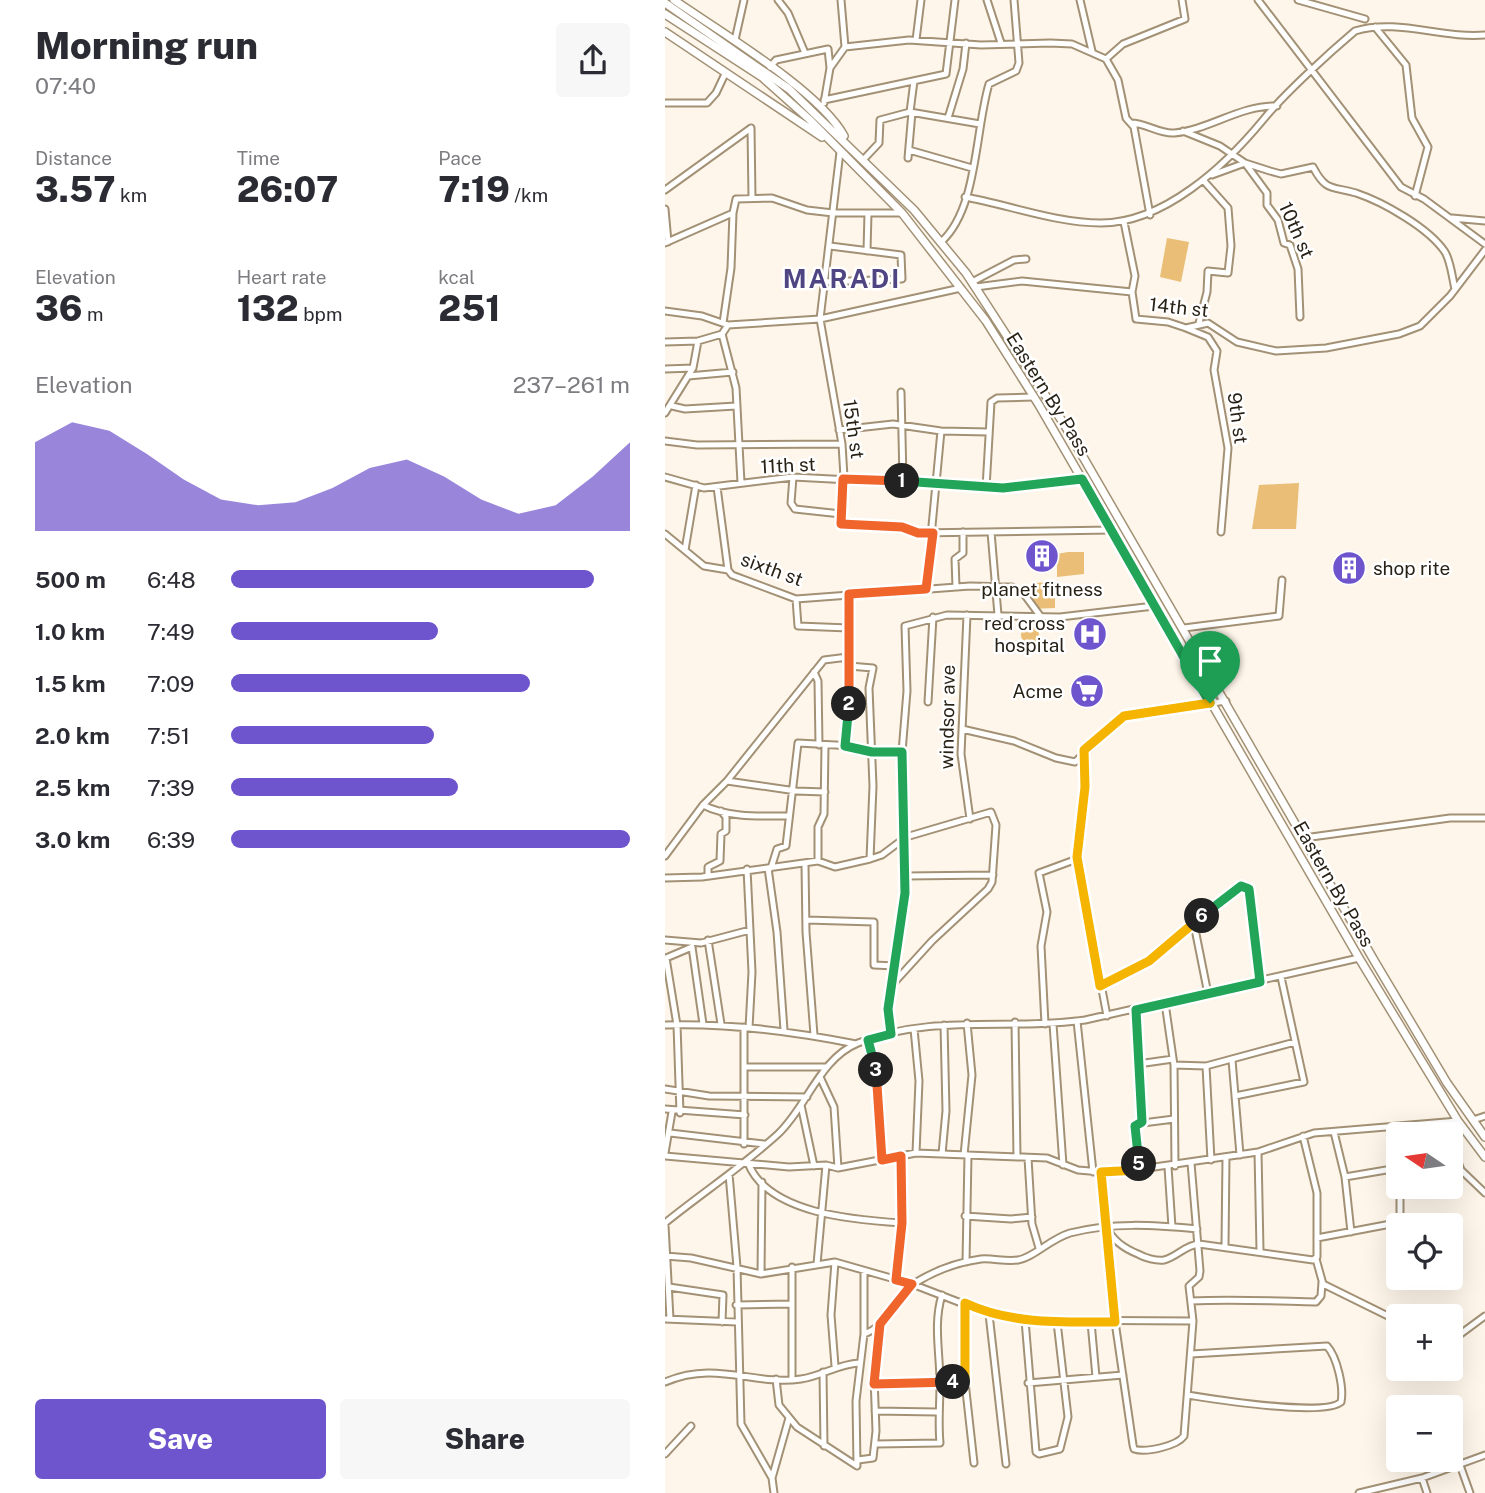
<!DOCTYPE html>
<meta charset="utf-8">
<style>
body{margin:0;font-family:"Public Sans",sans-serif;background:#f7f7f7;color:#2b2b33;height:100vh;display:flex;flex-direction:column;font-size:26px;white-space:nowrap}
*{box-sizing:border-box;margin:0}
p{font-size:23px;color:#7c7c81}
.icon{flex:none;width:38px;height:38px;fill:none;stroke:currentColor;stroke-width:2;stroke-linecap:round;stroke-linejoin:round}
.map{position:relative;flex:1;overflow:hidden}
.side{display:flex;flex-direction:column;background:#fff;width:665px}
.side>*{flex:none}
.needle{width:46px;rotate:283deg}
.buttons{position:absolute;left:721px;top:1122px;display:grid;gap:14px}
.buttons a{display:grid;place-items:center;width:77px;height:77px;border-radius:7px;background:#fff;box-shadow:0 7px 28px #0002;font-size:35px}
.pin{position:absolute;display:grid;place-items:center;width:60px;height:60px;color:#fff;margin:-72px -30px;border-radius:50% 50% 50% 0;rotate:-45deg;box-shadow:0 0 7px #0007}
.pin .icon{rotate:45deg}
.km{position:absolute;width:35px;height:35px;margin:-18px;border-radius:50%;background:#222;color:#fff;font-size:19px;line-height:35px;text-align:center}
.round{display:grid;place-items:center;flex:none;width:74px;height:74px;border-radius:7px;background:#f7f7f7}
.overview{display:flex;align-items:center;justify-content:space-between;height:119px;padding:0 35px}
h1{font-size:38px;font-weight:800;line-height:52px}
.stats{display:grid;grid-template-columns:repeat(3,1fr);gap:10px;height:119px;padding:7px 35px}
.stats div{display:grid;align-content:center}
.stats b{font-size:35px;font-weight:800}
.stats small{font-size:19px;font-weight:400}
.stats p{font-size:19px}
.chart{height:196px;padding:14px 35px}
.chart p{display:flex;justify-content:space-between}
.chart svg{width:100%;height:126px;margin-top:7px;fill:#6e54cd;opacity:.7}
.action{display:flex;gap:14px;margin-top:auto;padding:14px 35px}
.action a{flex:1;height:80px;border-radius:7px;background:#6e54cd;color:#fff;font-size:28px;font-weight:800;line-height:80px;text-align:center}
.action a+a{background:#f7f7f7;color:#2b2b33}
ul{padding:0 35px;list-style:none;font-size:23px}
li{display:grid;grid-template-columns:112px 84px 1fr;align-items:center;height:52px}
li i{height:18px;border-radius:9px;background:#6e54cd}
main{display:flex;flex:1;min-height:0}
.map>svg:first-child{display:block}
</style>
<main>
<section class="side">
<div class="overview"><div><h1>Morning run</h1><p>07:40</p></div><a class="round"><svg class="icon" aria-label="share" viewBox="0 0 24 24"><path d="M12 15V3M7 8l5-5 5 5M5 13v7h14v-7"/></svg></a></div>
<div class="stats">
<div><p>Distance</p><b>3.57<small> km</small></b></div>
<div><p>Time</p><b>26:07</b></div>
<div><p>Pace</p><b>7:19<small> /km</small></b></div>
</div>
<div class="stats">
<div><p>Elevation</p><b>36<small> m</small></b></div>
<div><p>Heart rate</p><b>132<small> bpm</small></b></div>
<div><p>kcal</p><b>251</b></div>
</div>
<div class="chart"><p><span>Elevation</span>237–261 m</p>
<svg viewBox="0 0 160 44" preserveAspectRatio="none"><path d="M0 44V13L10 6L20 9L30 17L40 26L50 33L60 35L70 34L80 29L90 22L100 19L110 25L120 33L130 38L140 35L150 25L160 13V44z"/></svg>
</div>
<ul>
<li><b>500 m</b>6:48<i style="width:91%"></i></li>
<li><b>1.0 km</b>7:49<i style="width:52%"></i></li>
<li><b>1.5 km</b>7:09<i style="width:75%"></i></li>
<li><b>2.0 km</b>7:51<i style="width:51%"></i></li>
<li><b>2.5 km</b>7:39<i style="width:57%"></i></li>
<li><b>3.0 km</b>6:39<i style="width:100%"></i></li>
</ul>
<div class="action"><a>Save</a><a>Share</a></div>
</section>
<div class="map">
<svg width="820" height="1493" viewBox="0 0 820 1493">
<rect width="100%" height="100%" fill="#fef6ea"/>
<path fill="#eabe76" d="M502,238L524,242L516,282L495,277Z
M634,483L631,529H587L594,485Z
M403,552H419V574L392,577V554Z
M390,582V608L365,609L367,583Z
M356 635a9 9 0 1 1 18 0a9 9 0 1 1-18 0Z"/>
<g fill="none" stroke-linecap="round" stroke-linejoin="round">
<g stroke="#a39175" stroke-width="9">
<path id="minor" d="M113,0L123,13L140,53
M176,0L180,47
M322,0L336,43
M415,0L427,51
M593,0L736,187L759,199L820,244
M633,0L700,19
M710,27L741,65L747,118L763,147L750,196
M70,40L79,0
M251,40L256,0
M441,59L458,44L520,19L517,0
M105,67L111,60L163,49L165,68L180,47L244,40L316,45L385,43L407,44L441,59L453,80L461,118L469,127L485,215
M159,100L281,74L290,0
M0,103H42L51,93L60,74
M159,103L165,68
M245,112L315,124
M283,118L298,69L301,43
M466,123C481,123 494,134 509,133C544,130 575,105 612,106
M518,131L555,146L580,163L605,171L616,174L648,167C661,192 667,186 691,193C718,202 764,228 780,252C786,262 787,277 790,289
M244,150L307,168
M175,152L155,319L177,444L179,477L176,524L237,527L253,533L447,530
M243,158L247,112
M198,160L214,143L215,120L245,112L249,81
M580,163L602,193V205L613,220L619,243L625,245L633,269L635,317
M547,175L580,163
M0,190L86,128L87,198
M300,197C344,205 391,223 436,223C499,223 560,166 598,120C619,94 664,53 690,31C732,18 778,39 820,35
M0,209L3,242
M787,218L820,221
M459,222L470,276L467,292
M276,242C313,209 310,130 324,84L351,71L354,63L349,0
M0,243L68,213L71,199L107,198L142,210L168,213H237
M202,251L203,213
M158,282L237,279L236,255L165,246
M307,282L349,260L361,259
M311,287L357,281L467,292L471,319L503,322L521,328L543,323L572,342L611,351L661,348L734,334L755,326L785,296L820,250
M0,311L37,316L63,325L155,319L296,288
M58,323L66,268L68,213
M534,323L542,292L543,271L563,273L566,246L563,208L538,180
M521,328L543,337L552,351L549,370L563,448L556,532
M57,334L71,388L76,483
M0,342L33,341
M0,369L28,368
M23,376L68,372
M236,392L238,480
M7,406L20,409L71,406
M0,413L28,368L33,341L57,334L63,325
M174,430L228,424L276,431L324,432
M0,441L32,445L177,444
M0,477L39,488L128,477L338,488L417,479
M128,477L126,503L130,509L176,514
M52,487L63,570L67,575L131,599L305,586L347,587L359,594L376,617
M321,488L326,402L332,398L369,397
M326,532L333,615
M0,534L39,566L63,570
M20,550L31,485
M291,587L290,559L298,553V532
M261,589L276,431
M131,599L133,626L184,628
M302,615L296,754L305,819
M519,628L614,616L617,580
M184,666L208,668L204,688L208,786L205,859
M149,672L153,681L154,745
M263,702L268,617
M297,729L349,741L391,758L410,762L459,716L561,701
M180,746L184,701V595
M419,753L420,787L412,857L442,1016
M62,781L131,791L160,792
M38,805C63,818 97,816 124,816
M639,838L785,818H820
M0,856L38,805L62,781L159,660L183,657
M153,861V827L159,814L160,745
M140,865L141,932L149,1035
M103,868L112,932L119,1030
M106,868L112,849L121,846L133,743L189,746L207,752H237
M82,869L87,972L84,1028
M43,876V867L55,861L56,834L61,831V817L56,811
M240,876L328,875
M0,878L37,877L153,861L170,867L205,859L217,855L241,837L326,812L331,825L327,882L323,889L267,941L226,986
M141,920L209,922V965L230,966
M529,924L543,994
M0,940L36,943L85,930
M43,940L56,1024
M27,947L38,1024
M1,958L12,1025L15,1113
M1,958L27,947
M435,986L484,961L566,892L579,886L584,889L595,982
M500,1003L509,1065L510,1166
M471,1010L477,1122
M412,1021L428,1172
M350,1022L352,1157
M380,1024L376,946L382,912L374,873L412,859
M388,1024L398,1165
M0,1025C65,1023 127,1031 191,1044
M249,1029L254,1081L251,1153
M226,1034L223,1009L240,893L237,752L242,691L240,626L282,615L395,617L489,606
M203,1040L214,1088L217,1160
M567,1060L575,1155
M473,1064L508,1059
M509,1065L541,1066L630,1042
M541,1066L546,1160
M80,1067H162
M155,1077L169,1107L173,1168
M0,1089L44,1096L142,1097
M570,1096L639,1082L616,977
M136,1105L149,1166
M0,1109L80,1115
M808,1120L820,1116
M784,1122L791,1145L786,1155
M669,1132L680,1177L686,1232
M5,1133L99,1144
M79,1144V1027
M593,1152L595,1250
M789,1152L796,1170L820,1193
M0,1153L7,1112
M277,1154L281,1111L279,1025
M299,1155L307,1075L302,1023
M0,1156L124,1167L161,1165L173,1168L251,1153L382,1158L413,1170L448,1173L593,1152L649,1133L793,1121
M363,1158L367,1224L374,1248
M83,1163C103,1214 190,1220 237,1223
M503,1167L507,1227
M474,1170L470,1124L509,1119
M436,1172C439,1211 431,1237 473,1254C480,1258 491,1261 499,1260C512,1257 520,1245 534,1244L648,1260L652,1257V1193L638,1136
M64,1174L72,1267L76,1424L107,1478L109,1493
M680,1177L733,1168
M300,1216L346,1219L367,1217
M0,1223C37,1193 78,1166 113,1134C142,1107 154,1059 193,1043C269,1013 344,1031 420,1020L694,958
M0,1225L5,1319
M444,1236L448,1308L468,1445L469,1449C481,1453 512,1446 519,1436L528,1321L524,1286L534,1277L535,1271L526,1163
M652,1238L731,1223L735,1215V1186
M560,1246L561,1157
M0,1256L26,1258L96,1274L170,1262L247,1284L322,1313L360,1320L528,1321
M651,1259L658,1284L733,1321
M170,1262L166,1315L170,1366
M301,1262L303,1155
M152,1264L161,1165
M127,1267V1379
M96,1274L97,1182
M231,1280L237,1223L236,1156
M4,1287L58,1295L57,1322
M526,1301C568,1299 609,1301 651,1302L656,1296L657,1282
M300,1303V1382L309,1463
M71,1305L126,1304
M324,1314L341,1464
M0,1319L72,1322
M360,1320L371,1452L374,1454L395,1449L403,1417L392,1322
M426,1322L431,1377
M199,1334C224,1326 232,1293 255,1280C274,1269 294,1262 316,1259C328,1258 341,1262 353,1260C368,1258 385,1239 405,1233C447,1222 489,1225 532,1229
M786,1341L820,1316
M158,1372L159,1446
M111,1379L114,1405L132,1427L192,1466L191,1401L199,1334V1271
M0,1382C52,1360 88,1386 136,1379C157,1376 173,1364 194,1363
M363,1383L458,1375
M209,1384L300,1382
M523,1395C548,1399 659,1417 676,1402C679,1387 672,1357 662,1346L526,1354
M210,1411L272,1412
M211,1444L275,1443C273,1422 275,1404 275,1383C275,1354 268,1323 277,1295
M0,1454L26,1426
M193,1460L208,1458L211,1431L209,1377L214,1326
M795,1465L805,1493
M107,1478L124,1418
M757,1478L762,1493
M694,1493L757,1478L820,1455"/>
</g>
<g stroke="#a39175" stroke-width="10">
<path id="major" d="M9,0C52,30 155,91 179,136
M0,3L124,89L249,210L301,273L399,424L710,962L782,1083L820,1137
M0,14L97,77L144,119L237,213L321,321L374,405L694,958L793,1121L820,1157
M0,32L157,137"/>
</g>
<use href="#minor" stroke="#fff" stroke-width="5"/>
<use href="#major" stroke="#fff" stroke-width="7"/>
</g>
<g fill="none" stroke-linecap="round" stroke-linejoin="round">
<g stroke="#fff" stroke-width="14">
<path id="split-1" d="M237,481L338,488L417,479L545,703"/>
</g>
<g stroke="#fff" stroke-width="14">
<path id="split-2" d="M184,704V594L261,589L268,533H253L237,527L176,524L178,479L237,481"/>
</g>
<g stroke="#fff" stroke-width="14">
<path id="split-3" d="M184,704L180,746L207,752H237L240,893L223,1009L226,1034L203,1040L211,1070"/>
</g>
<g stroke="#fff" stroke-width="14">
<path id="split-4" d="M211,1070L217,1160L236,1156L237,1223L231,1280L247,1284L215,1324L209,1384L288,1382"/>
</g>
<g stroke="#fff" stroke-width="14">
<path id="split-5" d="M288,1382H300V1303C347,1325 399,1322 450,1322L436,1172L474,1170V1164"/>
</g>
<g stroke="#fff" stroke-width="14">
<path id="split-6" d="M474,1164L470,1126L477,1122L471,1010L595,982L584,889L576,886L537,916"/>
</g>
<g stroke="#fff" stroke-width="14">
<path id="split-7" d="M537,916L484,961L435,986L412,857L420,787L419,750L459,716L545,703"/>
</g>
<use href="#split-1" stroke="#22a559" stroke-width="9"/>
<use href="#split-2" stroke="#f0652b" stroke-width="9"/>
<use href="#split-3" stroke="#22a559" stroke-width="9"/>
<use href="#split-4" stroke="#f0652b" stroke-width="9"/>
<use href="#split-5" stroke="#f5b400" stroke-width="9"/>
<use href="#split-6" stroke="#22a559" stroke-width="9"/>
<use href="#split-7" stroke="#f5b400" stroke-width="9"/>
</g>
<defs>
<g id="building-disc" transform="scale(1.75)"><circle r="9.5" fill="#6e54cd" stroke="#fff"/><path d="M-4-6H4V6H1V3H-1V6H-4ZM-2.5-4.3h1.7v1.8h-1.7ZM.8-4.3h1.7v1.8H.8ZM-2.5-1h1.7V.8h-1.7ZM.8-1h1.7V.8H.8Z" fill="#fff"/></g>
<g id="hospital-disc" transform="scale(1.75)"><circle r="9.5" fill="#6e54cd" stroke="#fff"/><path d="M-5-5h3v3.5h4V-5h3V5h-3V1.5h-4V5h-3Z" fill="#fff"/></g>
<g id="supermarket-disc" transform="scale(1.75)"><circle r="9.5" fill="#6e54cd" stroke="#fff"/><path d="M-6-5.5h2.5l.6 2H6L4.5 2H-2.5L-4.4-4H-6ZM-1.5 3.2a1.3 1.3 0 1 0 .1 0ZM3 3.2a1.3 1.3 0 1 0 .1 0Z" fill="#fff"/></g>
</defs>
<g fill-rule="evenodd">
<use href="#building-disc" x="377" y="556"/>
<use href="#building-disc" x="684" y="568"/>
<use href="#hospital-disc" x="425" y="634"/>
<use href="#supermarket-disc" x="422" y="691"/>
</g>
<g text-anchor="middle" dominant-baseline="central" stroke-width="5" stroke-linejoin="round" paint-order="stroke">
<g font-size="19" fill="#292217" stroke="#fff">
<text transform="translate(632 230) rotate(66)">10th st</text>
<text transform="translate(514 307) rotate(6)">14th st</text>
<text transform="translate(384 394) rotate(58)">Eastern By Pass</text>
<text transform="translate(573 418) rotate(82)">9th st</text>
<text transform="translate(189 429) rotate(82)">15th st</text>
<text transform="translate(123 465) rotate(-3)">11th st</text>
<text transform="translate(107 569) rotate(20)">sixth st</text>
<text transform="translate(282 717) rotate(-89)">windsor ave</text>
<text transform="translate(669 884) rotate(60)">Eastern By Pass</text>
</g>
<g font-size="19" fill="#292217" stroke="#fff" text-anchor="end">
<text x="708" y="568" text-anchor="start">shop rite</text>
<text x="377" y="589" text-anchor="middle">planet fitness</text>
<text x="400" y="623">red cross<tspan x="400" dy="22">hospital</tspan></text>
<text x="398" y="691">Acme</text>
</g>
<g font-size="26" font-weight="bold" letter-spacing="2" fill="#4f4583" stroke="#fff">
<text x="177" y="278">MARADI</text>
</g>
</g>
</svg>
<div class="buttons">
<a><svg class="needle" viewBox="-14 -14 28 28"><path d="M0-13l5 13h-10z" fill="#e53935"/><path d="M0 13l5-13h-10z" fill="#7c7c81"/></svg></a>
<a><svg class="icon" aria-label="locate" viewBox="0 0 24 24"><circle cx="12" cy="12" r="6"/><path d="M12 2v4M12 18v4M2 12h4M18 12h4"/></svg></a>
<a>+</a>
<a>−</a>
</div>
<div class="pin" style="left:545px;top:703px;background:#1e9e55"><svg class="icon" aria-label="arrive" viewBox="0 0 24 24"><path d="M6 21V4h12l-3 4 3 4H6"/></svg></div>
<b class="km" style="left:237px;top:481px">1</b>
<b class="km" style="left:184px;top:704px">2</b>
<b class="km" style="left:211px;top:1070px">3</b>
<b class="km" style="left:288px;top:1382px">4</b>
<b class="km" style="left:474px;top:1164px">5</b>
<b class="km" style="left:537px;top:916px">6</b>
</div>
</main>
